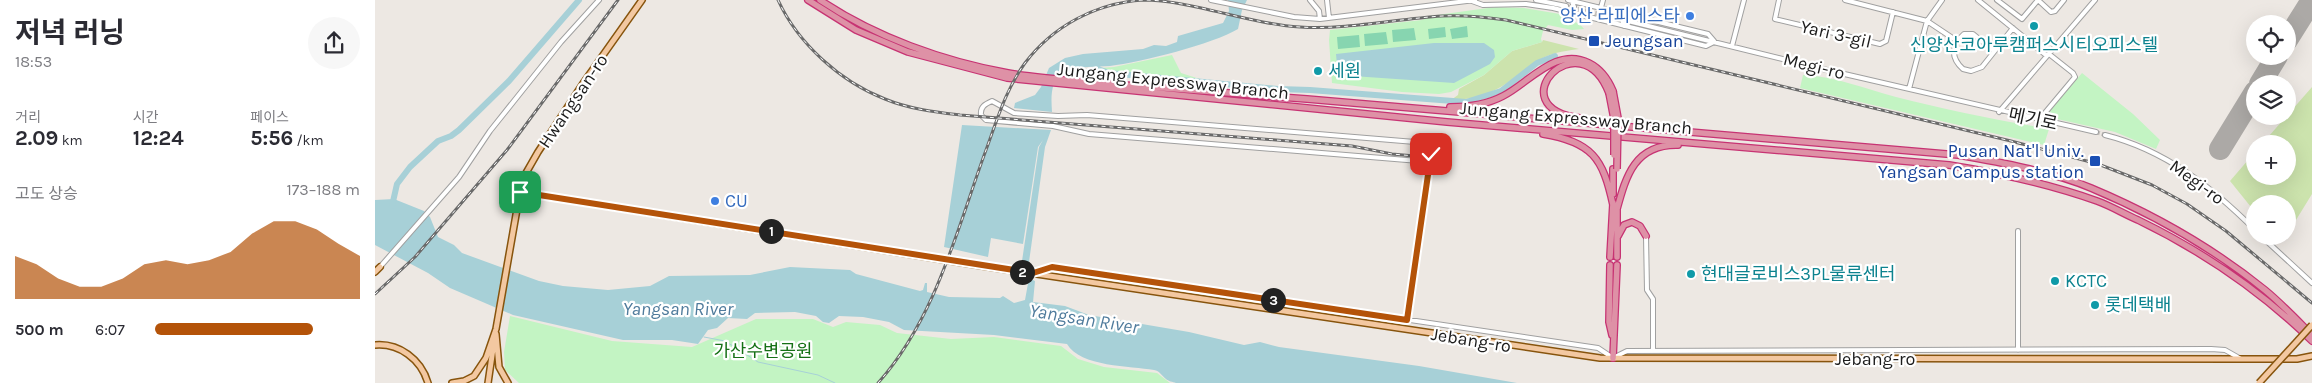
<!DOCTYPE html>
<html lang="ko">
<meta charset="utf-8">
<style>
body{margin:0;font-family:Karla,"Noto Sans KR",sans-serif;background:#f7f7f7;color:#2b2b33;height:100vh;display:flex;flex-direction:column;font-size:19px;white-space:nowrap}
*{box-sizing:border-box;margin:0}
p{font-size:16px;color:#7c7c81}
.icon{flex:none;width:28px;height:28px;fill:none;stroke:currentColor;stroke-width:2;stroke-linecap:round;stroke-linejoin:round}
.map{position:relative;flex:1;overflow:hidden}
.side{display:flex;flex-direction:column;background:#fff;width:375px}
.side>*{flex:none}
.fabs{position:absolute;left:1871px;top:15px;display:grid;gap:10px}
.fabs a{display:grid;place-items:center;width:50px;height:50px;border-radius:50%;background:#fff;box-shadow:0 5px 20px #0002;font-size:25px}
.pin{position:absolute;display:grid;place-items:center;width:42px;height:42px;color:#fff;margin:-21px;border-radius:10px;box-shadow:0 2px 8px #0006}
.km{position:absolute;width:25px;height:25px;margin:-12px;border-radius:50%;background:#222;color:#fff;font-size:14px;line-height:25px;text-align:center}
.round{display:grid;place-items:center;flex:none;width:52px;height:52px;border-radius:26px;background:#f7f7f7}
.head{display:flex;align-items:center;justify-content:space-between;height:85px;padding:0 15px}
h1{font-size:28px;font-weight:700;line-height:38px}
.figures{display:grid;grid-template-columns:repeat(3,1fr);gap:8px;height:85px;padding:5px 15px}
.figures div{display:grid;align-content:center}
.figures b{font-size:21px;font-weight:700}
.figures small{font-size:14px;font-weight:400}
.figures p{font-size:14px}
.chart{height:140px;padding:10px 15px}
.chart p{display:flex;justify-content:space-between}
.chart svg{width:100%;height:90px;margin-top:5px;fill:#b45309;opacity:.7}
ul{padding:0 15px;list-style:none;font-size:16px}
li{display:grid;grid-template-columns:80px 60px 1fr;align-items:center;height:38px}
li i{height:12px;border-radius:6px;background:#b45309}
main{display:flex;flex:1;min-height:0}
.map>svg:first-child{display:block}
</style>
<main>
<section class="side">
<div class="head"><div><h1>저녁 러닝</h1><p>18:53</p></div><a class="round"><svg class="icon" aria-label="share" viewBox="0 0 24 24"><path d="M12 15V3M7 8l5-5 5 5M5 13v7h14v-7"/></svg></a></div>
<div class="figures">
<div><p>거리</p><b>2.09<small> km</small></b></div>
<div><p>시간</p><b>12:24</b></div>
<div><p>페이스</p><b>5:56<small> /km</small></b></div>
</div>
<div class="chart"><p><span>고도 상승</span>173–188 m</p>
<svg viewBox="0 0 160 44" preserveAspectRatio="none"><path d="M0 44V23L10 27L20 34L30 38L40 38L50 34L60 27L70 25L80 27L90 25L100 21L110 12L120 6L130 6L140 10L150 17L160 23V44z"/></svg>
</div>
<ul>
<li><b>500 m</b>6:07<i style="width:77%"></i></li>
</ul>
</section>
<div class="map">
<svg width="1937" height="383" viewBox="0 0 1937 383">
<rect width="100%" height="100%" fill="#ede8e3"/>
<path fill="#cce3ad" d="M1168,40L1204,49C1189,51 1172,53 1160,63C1131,84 1114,100 1076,100L1083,95L1084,89L1109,75L1137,51L1167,42Z
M1937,87V194L1913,233L1912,204H1880V212L1855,181L1880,152V176H1912V144H1887Z"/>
<path fill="#c3f4c3" d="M1120,7L1149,8L1185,14L1191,21L1204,23L1209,29L1197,30L1173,25L1168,31L1166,39L1167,42L1137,51L1109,75L1076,92L1064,94L1027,92L957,83L954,40L955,30L1047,20L1055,16Z
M797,55L806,73L828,80L733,71L726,68L739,67Z
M1707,73L1758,114L1785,140L1781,149L1740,132L1673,117V113Z
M1428,75C1460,76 1490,89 1521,97C1571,110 1623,120 1674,129L1669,145L1425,88Z
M135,316L237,341L317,347L381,319H438L458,327L471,322L505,325L522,333L576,339L619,337L686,346L703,359L729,367L782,373L795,383H144L130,370L129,352Z"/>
<path fill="#87d5b0" d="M1092,26L1093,37L1077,39L1075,29Z
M1070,27L1071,37L1054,39L1053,29Z
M1039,28L1041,40L1018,42L1017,30Z
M1011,32L1013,44L990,46L989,34Z
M984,35L985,47L963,49L962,37Z"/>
<path fill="#a7d0d7" d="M853,0H872L867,10L863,29C838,44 766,62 735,66C720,67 705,66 690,71C675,79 676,97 677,112L639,108L640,103L660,95L666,87L674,68L690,58L708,54L768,49L779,45L791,46L802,42L803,36L848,23L854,11Z
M1059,43H1109L1119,50L1120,57L1115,64L1079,83L963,75L961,54Z
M587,125L676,130L670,147L654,262L647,261L664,147L668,140L663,147L648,244L616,238L613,257L569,247Z
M19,199L49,211L55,217L63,237L79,245L87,253L164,281L188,286L233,290L275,286L294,276L375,275L415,267L475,270L481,274L545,291L548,290L550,283H552V292L574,297L625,298L628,296L639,303L650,300L654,278L660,281L658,302L690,306L714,315L814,332L869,345L885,342L904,347L1044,366L1142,383H801C798,382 793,381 791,379C786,375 785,371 779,370C756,366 705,367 692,344L619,335L529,330L514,322L488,317L464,316L454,323L448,322L441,316L420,312L380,313L372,319L353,318L342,328L333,330L323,344L297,340H248L138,315L75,288L53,273L0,245V200Z"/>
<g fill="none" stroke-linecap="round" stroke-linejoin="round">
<path stroke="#a7d0d7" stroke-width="1" d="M329,337L350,341L383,362L443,375L460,383"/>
<path stroke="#a7d0d7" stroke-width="6" d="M722,66L723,69L734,73L903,89L935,90L1091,102L1126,91L1162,63L1180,56
M17,206L22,184L35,167L63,141L76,136L84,130L134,81L204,0"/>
<path stroke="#aca9a6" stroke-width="22" d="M1912,40L1937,0
M1885,84L1902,56
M1845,149L1880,92"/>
<path stroke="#c3bfbb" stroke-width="4" stroke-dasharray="4 2" stroke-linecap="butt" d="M1191,6L1253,21
M1721,132L1730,135"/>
<g stroke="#a0a0a0" stroke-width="6">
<path id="minor" d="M836,0L919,17L945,19L1100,0
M935,0L944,11L945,19
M952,0L954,18
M1161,0L1191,6
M1193,0L1333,34L1339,41
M1404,0L1400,19L1505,44L1511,41L1518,12
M1470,0L1552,21L1582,41C1576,52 1579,61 1588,69L1596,71L1607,67L1638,28
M1603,0L1672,56
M1622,0L1647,19L1663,0L1676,12L1680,11L1689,0
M1097,1L1108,5L1151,4L1178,8L1331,46L1339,42
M1195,13L1199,7L1197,1
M1223,19L1228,0
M1253,21L1452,70L1721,132
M1249,26L1247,19L1252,14
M1582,41L1589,34H1598L1619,51
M1357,46L1369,0
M1534,89L1552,21L1567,0
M1624,112L1720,0
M1664,120L1700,77L1698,73L1674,54
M1730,135C1790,150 1837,187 1880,230
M1271,236L1272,290L1278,299V351
M1886,236L1937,283
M5,267L84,177L115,131L186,42L224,0
M657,273L677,267L1223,348L1238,358L1252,351L1836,349L1850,350L1866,359
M1033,320L1056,162V151L1052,143L712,115L683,116L639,113L617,101C610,104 605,107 606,115L611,120L678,126L714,134L1056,162
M1643,350V231"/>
</g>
<g stroke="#87540d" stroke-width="8">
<path id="major" d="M145,192L607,266L1225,358L1868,359H1922L1937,356
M0,272L5,267
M121,334L124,367L133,383
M0,345C24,343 46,359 53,383
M77,383L89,381L99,376L111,358L121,329L145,192L151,173L163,152L209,82L267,0
M113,383L119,342"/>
</g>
<g stroke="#c73373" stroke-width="8">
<path id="highway" d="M433,0L481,30L533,52L632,78L1072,122L1574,165C1624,173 1674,184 1722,201C1736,206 1749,214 1763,220C1827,251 1886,291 1937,341
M445,0C500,37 568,61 633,73C654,77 676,78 697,81L932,99L1583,155C1624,162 1679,172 1716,188C1778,214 1838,248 1890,290C1907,304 1922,320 1937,335
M1075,107C1094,107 1111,105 1128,96C1154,83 1181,46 1214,63C1226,69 1233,79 1238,91
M1205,118C1121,107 1205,18 1234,93
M1168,134C1217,142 1228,158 1238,205
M1238,194V169
M1242,206V257
M1242,209C1251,176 1260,144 1303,145
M1243,236L1249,225L1257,222L1265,226L1271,236
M1235,257L1238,203
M1235,265L1234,322L1237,335
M1238,358L1242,265"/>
</g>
<use href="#minor" stroke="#fff" stroke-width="4"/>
<use href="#major" stroke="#f3c8a1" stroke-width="5"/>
<use href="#highway" stroke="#de91a6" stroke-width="5.5"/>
<g stroke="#6a6a6a" stroke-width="3">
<path id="rail" d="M403,0C423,44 466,82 510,99C534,109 560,112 585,115L977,146L1017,154L1062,158
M0,294L40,257L132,150L243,0
M503,383C561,318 582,229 611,150C622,120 631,89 650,63C678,26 721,3 768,0C816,0 874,24 925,27C972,30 1020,19 1067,16C1088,15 1110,17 1131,20L1636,141L1723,164L1777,185L1812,204L1851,231L1937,303"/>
</g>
<use href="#rail" stroke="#fff" stroke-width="1" stroke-dasharray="4" stroke-linecap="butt"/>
<g stroke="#87540d" stroke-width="8" stroke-linecap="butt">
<path id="major-bridge" d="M1884,383L1937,325"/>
</g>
<g stroke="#c73373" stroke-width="8" stroke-linecap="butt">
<path id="highway-bridge" d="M1238,91L1243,118L1242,169
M1234,93L1239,119V155"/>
</g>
<use href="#major-bridge" stroke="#f3c8a1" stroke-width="5"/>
<use href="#highway-bridge" stroke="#de91a6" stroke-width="5.5"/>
</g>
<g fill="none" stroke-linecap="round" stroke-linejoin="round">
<g stroke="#fff" stroke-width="10">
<path id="route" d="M145,192L658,273L677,267L1032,320L1056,154"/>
</g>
<use href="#route" stroke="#b45309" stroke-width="6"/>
</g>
<g fill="#3f7fe0" stroke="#fff" stroke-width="2">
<circle cx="1315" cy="16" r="5"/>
<circle cx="340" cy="201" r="5"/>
</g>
<g fill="#0f9aa8" stroke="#fff" stroke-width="2">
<circle cx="1659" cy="26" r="5"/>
<circle cx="943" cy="71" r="5"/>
<circle cx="1316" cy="274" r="5"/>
<circle cx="1680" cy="281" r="5"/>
<circle cx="1720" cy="305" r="5"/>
</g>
<g fill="#1a4fb4" stroke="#fff" stroke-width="2">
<rect x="1213" y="35" width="12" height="12" rx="2.5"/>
<rect x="1714" y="155" width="12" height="12" rx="2.5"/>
</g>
<g text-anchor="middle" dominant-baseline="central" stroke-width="4.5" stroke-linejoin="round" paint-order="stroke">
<g font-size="18" fill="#366cbe" stroke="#fff" text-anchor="end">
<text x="1305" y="16">양산 라피에스타</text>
<text x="350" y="201" text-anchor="start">CU</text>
</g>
<g font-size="18" fill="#1c1c1c" stroke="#fff">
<text transform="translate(1461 34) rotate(13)">Yari 3-gil</text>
<text transform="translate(1439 66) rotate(14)">Megi-ro</text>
<text transform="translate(798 81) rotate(6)">Jungang Expressway Branch</text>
<text transform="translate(198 101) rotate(-56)">Hwangsan-ro</text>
<text transform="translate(1201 118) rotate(5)">Jungang Expressway Branch</text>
<text transform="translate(1658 119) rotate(12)">메기로</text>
<text transform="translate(1822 182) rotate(36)">Megi-ro</text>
<text transform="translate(1096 340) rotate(9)">Jebang-ro</text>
<text x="1500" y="359">Jebang-ro</text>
</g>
<g font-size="18" fill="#164399" stroke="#fff" text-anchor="start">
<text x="1230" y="41">Jeungsan</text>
<text x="1709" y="151" text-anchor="end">Pusan Nat'l Univ.<tspan x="1709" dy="21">Yangsan Campus station</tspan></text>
</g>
<g font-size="18" fill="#0d838f" stroke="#fff" text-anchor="start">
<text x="1659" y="45" text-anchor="middle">신양산코아루캠퍼스시티오피스텔</text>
<text x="953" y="71">세원</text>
<text x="1326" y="274">현대글로비스3PL물류센터</text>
<text x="1690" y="281">KCTC</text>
<text x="1730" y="305">롯데택배</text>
</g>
<g font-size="18" fill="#157015" stroke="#fff">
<text x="388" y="351">가산수변공원</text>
</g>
<g font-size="19" font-style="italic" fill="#4f7b9c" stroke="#fff">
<text x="303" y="309">Yangsan River</text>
<text transform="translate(709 319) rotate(9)">Yangsan River</text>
</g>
</g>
</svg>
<div class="fabs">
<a><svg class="icon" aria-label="locate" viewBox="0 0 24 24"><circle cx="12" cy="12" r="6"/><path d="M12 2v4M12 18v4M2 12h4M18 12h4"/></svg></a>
<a><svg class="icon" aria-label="layers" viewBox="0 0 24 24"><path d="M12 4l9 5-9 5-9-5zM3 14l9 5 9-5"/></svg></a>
<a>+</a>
<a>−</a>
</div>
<div class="pin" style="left:145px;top:192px;background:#1e9e55"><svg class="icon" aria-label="arrive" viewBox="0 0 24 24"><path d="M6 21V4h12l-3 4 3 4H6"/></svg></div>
<div class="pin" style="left:1056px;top:154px;background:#d93025"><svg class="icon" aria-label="check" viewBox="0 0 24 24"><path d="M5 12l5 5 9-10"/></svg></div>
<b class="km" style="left:396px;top:231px">1</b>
<b class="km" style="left:647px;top:272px">2</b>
<b class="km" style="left:898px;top:300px">3</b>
</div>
</main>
